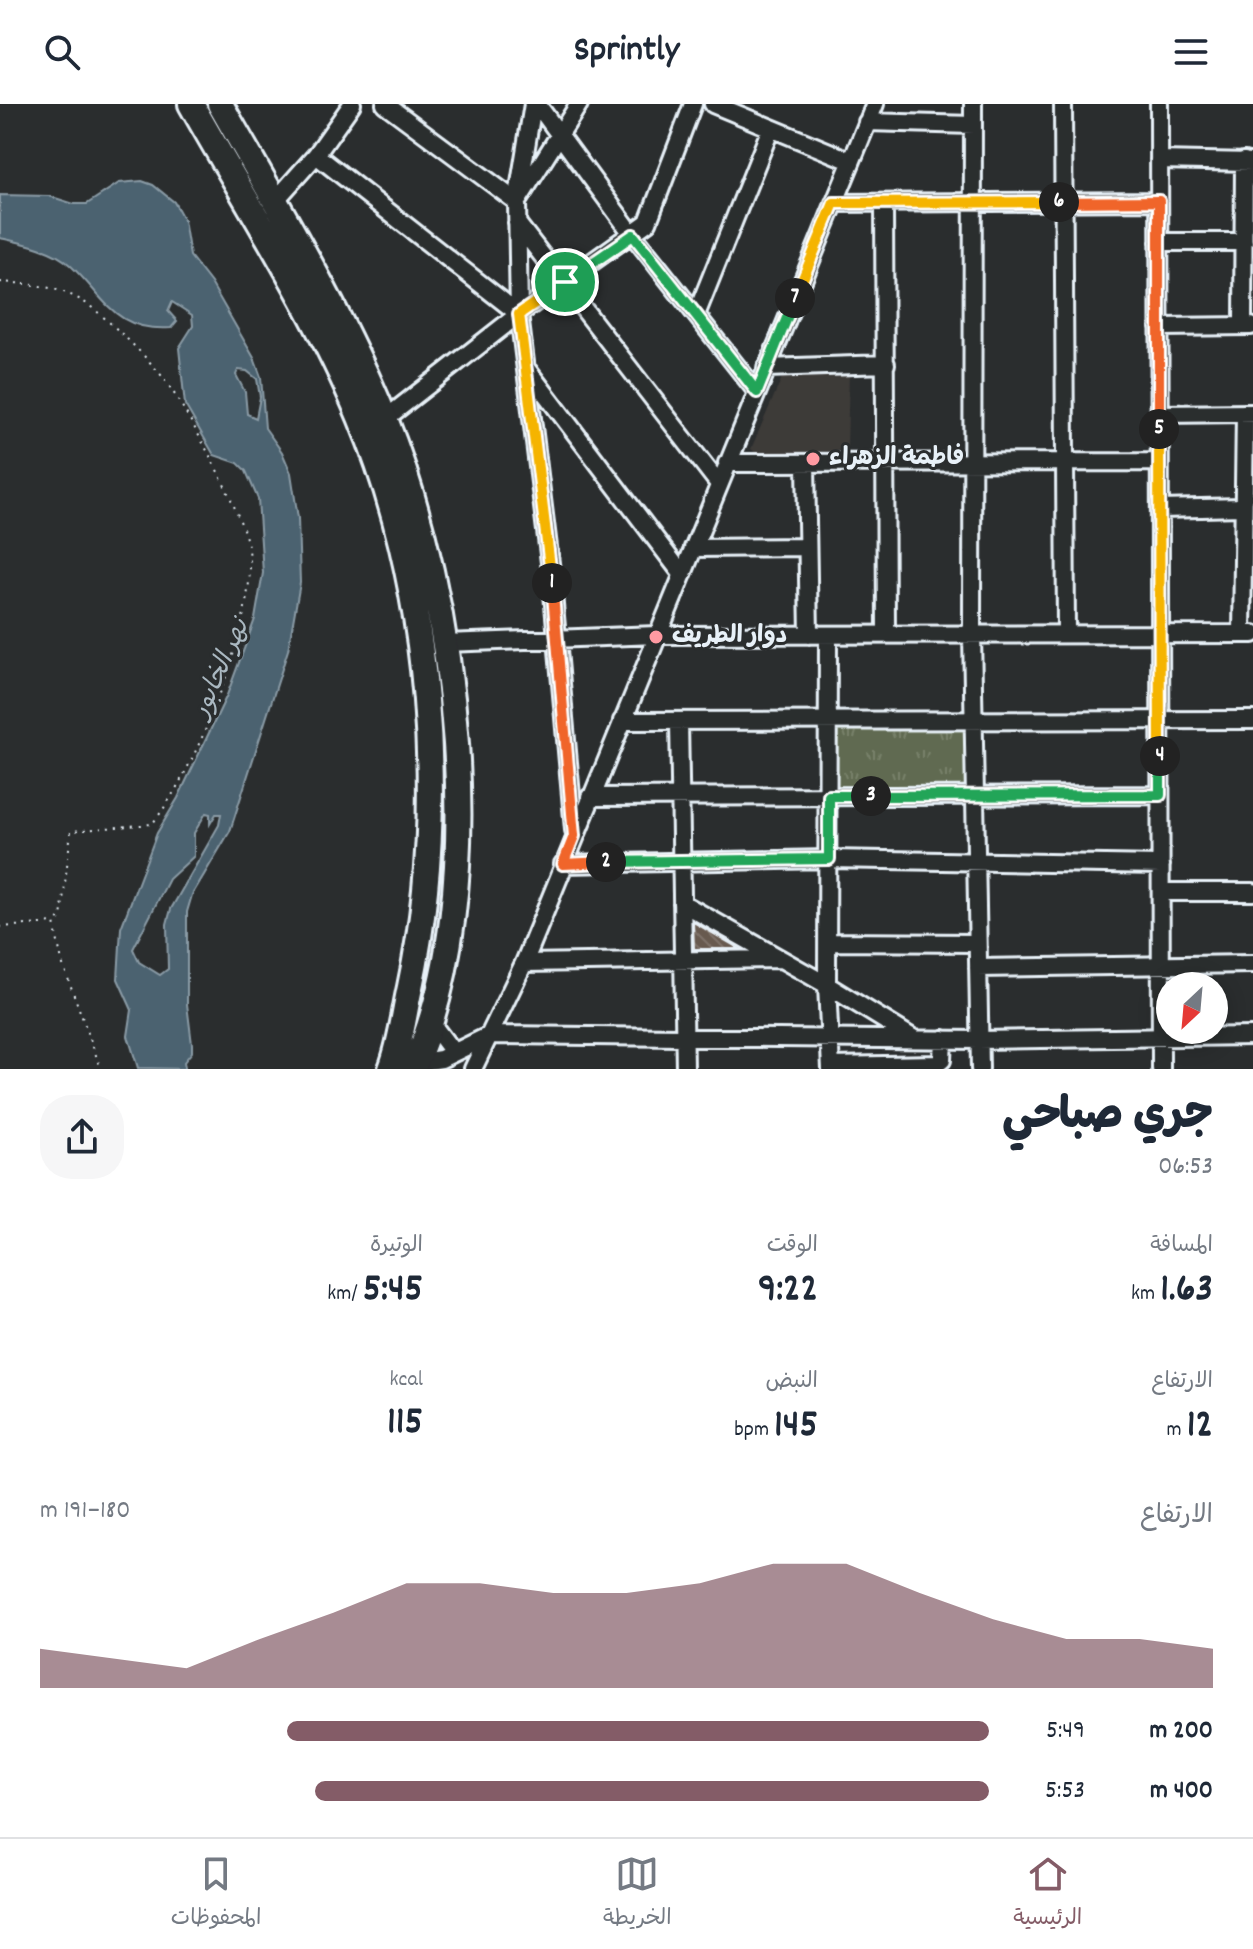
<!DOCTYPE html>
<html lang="ar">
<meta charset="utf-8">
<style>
body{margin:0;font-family:Dekko,"Playpen Sans Arabic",sans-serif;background:#f6f6f7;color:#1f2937;direction:rtl;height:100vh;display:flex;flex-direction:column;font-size:30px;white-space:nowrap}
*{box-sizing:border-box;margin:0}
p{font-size:26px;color:#747a83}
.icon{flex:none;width:44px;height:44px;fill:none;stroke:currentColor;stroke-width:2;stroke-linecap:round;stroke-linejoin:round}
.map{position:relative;height:965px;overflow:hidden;direction:ltr}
.drawer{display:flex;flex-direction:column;background:#fff;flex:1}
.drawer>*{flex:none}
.needle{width:52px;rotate:206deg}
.tools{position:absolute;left:1156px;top:868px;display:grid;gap:16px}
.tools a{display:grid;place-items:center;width:72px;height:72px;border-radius:50%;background:#fff;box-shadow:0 4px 20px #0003;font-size:40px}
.pin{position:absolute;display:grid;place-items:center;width:68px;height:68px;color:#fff;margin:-34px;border:4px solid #fff;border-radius:50%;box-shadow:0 2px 8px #0007}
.km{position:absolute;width:40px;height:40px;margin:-20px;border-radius:50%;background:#222;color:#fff;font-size:22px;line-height:40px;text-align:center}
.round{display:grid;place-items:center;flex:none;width:84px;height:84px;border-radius:32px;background:#f6f6f7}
.head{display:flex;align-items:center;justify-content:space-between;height:136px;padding:0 40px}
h1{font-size:44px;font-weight:800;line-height:60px}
.figures{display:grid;grid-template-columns:repeat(3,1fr);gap:12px;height:136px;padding:8px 40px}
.figures div{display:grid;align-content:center}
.figures b{font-size:40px;font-weight:800}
.figures small{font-size:22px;font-weight:400}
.figures p{font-size:22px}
.chart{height:224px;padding:16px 40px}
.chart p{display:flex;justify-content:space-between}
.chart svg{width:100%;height:144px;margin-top:8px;fill:#845c67;opacity:.7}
ul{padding:0 40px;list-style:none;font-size:26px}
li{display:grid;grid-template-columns:128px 96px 1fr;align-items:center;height:60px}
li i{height:20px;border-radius:10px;background:#845c67}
header{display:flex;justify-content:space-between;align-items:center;height:104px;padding:0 40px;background:#fff;font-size:36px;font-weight:800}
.tabs{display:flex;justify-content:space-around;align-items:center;height:112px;border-top:2px solid #e0e1e3;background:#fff;font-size:22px;color:#747a83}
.tabs a{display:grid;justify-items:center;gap:4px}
.tabs .on{color:#845c67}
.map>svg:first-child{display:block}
</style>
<header><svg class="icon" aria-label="menu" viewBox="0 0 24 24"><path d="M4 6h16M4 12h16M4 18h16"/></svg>Sprintly<svg class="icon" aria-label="search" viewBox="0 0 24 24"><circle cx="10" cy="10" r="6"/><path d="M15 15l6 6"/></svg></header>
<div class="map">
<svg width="1253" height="965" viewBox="0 0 1253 965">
<defs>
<pattern id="grass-tufts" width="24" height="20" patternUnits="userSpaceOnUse" patternTransform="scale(2)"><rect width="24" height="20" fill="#616b51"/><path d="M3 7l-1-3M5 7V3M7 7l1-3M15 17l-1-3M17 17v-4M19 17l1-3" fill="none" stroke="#78816b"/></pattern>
<pattern id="building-back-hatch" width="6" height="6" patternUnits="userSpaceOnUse" patternTransform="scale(2)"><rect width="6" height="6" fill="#685a4f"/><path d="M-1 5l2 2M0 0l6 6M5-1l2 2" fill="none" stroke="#7e7269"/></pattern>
</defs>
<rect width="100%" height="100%" fill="#2a2d2e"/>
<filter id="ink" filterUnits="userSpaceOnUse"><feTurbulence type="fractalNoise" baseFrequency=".0125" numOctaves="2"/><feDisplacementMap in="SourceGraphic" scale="16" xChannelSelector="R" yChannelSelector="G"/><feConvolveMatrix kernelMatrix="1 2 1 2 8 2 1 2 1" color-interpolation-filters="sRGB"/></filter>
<g filter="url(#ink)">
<path fill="#3d3a38" d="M784,269L849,270L847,346L759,352L751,345Z"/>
<path fill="url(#grass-tufts)" stroke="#a4aea4" stroke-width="2" d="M968,624L969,685L837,686L836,625Z"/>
<path fill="#4c626f" stroke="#8a9ba6" stroke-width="2" fill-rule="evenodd" d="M142,77L153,81L174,98L184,116L190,152L211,179L254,254L261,273L265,324L282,348L291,369L298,414L300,479L288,546L230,727L192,791L187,808V900L192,940V948L184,958L185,965L138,964L128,932L132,906L118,875L121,824L157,729L178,694L227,591L255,515L263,469L258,395L246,367L238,359L214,351L185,301L179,244L193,222L192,211L172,198L168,207L177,217L171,224C114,228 105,193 70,161C53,145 22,139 0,134V91L49,92L74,100H87L119,79ZM238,266L247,267L257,275L260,293L256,314L247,310L245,288L236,271ZM206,709L210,710V720L216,710H221L219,721L171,805L167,820L168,865L160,871L139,858L133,845L169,775L194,752V729Z"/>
<path fill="url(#building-back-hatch)" stroke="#e8f1f8" stroke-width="2" d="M693,818L740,845H694Z"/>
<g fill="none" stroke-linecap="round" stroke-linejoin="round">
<g stroke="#e8f1f8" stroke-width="22">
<path id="minor" d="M385,0L517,98L579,0
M533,0L517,98L519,210L551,467L574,726
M537,0L633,131L757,288
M713,0L851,57
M973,0L972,530L980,965
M1063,0L1066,530
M1159,0L1161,965
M867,18L973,21
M316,51L519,210
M1159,56L1251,58
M275,97L316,51L352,0
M834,99L1159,97
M884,99L886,530
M517,119L719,380
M1159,138H1244
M696,211L771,24
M1243,222L1244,57
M1159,223L1251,222
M526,264L682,470
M766,264L886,260
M1159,310L1253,309
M385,315L519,210L648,118L693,0
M727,359L1159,358
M806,359L809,531
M1160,405L1242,403
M693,444L807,443
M1242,530L1245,309
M828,531L827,881L831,965
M445,539L657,531L1253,530
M622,617L1253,616
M679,617L685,965
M590,693L1160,691
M563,760L829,755L1161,761
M1161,788H1253
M682,799L827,881L913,934
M829,838L977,839
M524,859L779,855
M978,864L1253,860
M429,916L453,948
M409,960L441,955L490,931L979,936L1253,932
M831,962L937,960L942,956L943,935
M473,965L524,859L875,0"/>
</g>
<g stroke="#e8f1f8" stroke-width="30">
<path id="highway" d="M191,0C249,103 315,205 360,313C431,484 448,703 410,883C404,910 401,939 391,965
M220,0C278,103 340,205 385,315C457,494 493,785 413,965"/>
</g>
<path stroke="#e8f1f8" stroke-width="2" stroke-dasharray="2 6" stroke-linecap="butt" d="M0,178C30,180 61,182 87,200C105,212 152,258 165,276C188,308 250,419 250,456C252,525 196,667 152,720L71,727L61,814L54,819
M0,823L54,819L62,858L101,965"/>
<use href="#minor" stroke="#2a2d2e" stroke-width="16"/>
<use href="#highway" stroke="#2a2d2e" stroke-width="24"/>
</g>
</g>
<g fill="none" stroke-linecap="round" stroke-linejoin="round" filter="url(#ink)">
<g stroke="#fff" stroke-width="16">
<path id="split-1" d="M552,479L519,210L565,178"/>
</g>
<g stroke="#fff" stroke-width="16">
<path id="split-2" d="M552,479L574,732L563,760L606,758"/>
</g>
<g stroke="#fff" stroke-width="16">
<path id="split-3" d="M606,758L829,755V692H871"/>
</g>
<g stroke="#fff" stroke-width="16">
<path id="split-4" d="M871,692L1160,691V652"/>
</g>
<g stroke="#fff" stroke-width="16">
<path id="split-5" d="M1159,325L1160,652"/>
</g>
<g stroke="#fff" stroke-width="16">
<path id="split-6" d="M1059,98L1159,97V325"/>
</g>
<g stroke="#fff" stroke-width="16">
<path id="split-7" d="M795,194L834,99L1059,98"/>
</g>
<g stroke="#fff" stroke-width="16">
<path id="split-8" d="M565,178L633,131L757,288L795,194"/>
</g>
<use href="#split-1" stroke="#f5b400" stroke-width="10"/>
<use href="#split-2" stroke="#f0652b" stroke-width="10"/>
<use href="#split-3" stroke="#22a559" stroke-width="10"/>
<use href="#split-4" stroke="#22a559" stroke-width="10"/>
<use href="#split-5" stroke="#f5b400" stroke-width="10"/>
<use href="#split-6" stroke="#f0652b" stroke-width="10"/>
<use href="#split-7" stroke="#f5b400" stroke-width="10"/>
<use href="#split-8" stroke="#22a559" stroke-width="10"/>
</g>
<g fill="#ff9aa2" stroke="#2a2d2e" stroke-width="3">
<circle cx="813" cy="355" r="8"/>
<circle cx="656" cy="533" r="8"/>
</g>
<g text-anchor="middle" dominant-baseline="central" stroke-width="6" stroke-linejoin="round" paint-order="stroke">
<g font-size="24" font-weight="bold" fill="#e8f1f8" stroke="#2a2d2e" text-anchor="start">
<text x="829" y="355">فاطمة الزهراء</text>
<text x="672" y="533">دوار الطريف</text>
</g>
<g font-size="26" font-style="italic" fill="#aab8c1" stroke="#2a2d2e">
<text transform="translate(222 565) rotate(-66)">نهر الخابور</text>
</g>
</g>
</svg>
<div class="tools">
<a><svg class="needle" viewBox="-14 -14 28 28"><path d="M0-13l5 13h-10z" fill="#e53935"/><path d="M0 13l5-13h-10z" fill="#747a83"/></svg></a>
</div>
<div class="pin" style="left:565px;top:178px;background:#1e9e55"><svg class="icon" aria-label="arrive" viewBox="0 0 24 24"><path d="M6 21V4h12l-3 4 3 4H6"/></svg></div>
<b class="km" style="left:552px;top:479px">1</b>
<b class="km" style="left:606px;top:758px">2</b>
<b class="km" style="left:871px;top:692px">3</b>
<b class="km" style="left:1160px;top:652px">4</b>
<b class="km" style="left:1159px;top:325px">5</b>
<b class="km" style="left:1059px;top:98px">6</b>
<b class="km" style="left:795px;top:194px">7</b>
</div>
<section class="drawer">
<div class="head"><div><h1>جري صباحي</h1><p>06:53</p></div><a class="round"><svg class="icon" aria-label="share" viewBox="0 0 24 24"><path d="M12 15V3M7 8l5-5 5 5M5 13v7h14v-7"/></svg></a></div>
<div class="figures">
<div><p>المسافة</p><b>1.63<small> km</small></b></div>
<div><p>الوقت</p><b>9:22</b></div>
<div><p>الوتيرة</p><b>5:45<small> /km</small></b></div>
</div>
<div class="figures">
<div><p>الارتفاع</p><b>12<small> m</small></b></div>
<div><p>النبض</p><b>145<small> bpm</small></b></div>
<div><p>kcal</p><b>115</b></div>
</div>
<div class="chart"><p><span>الارتفاع</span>180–191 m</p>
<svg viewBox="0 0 160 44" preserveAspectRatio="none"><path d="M0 44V32L10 35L20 38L30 29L40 21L50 12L60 12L70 15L80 15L90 12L100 6L110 6L120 15L130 23L140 29L150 29L160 32V44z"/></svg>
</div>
<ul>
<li><b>200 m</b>5:49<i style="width:74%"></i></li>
<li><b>400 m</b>5:53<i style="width:71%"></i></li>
</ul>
</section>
<nav class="tabs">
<a class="on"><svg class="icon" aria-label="home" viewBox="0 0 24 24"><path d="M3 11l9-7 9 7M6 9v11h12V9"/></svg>الرئيسية</a>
<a><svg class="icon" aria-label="map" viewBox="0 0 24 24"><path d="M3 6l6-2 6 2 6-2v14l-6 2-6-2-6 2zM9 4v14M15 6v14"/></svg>الخريطة</a>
<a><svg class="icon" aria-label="saved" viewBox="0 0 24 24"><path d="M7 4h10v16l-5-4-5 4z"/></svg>المحفوظات</a>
</nav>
